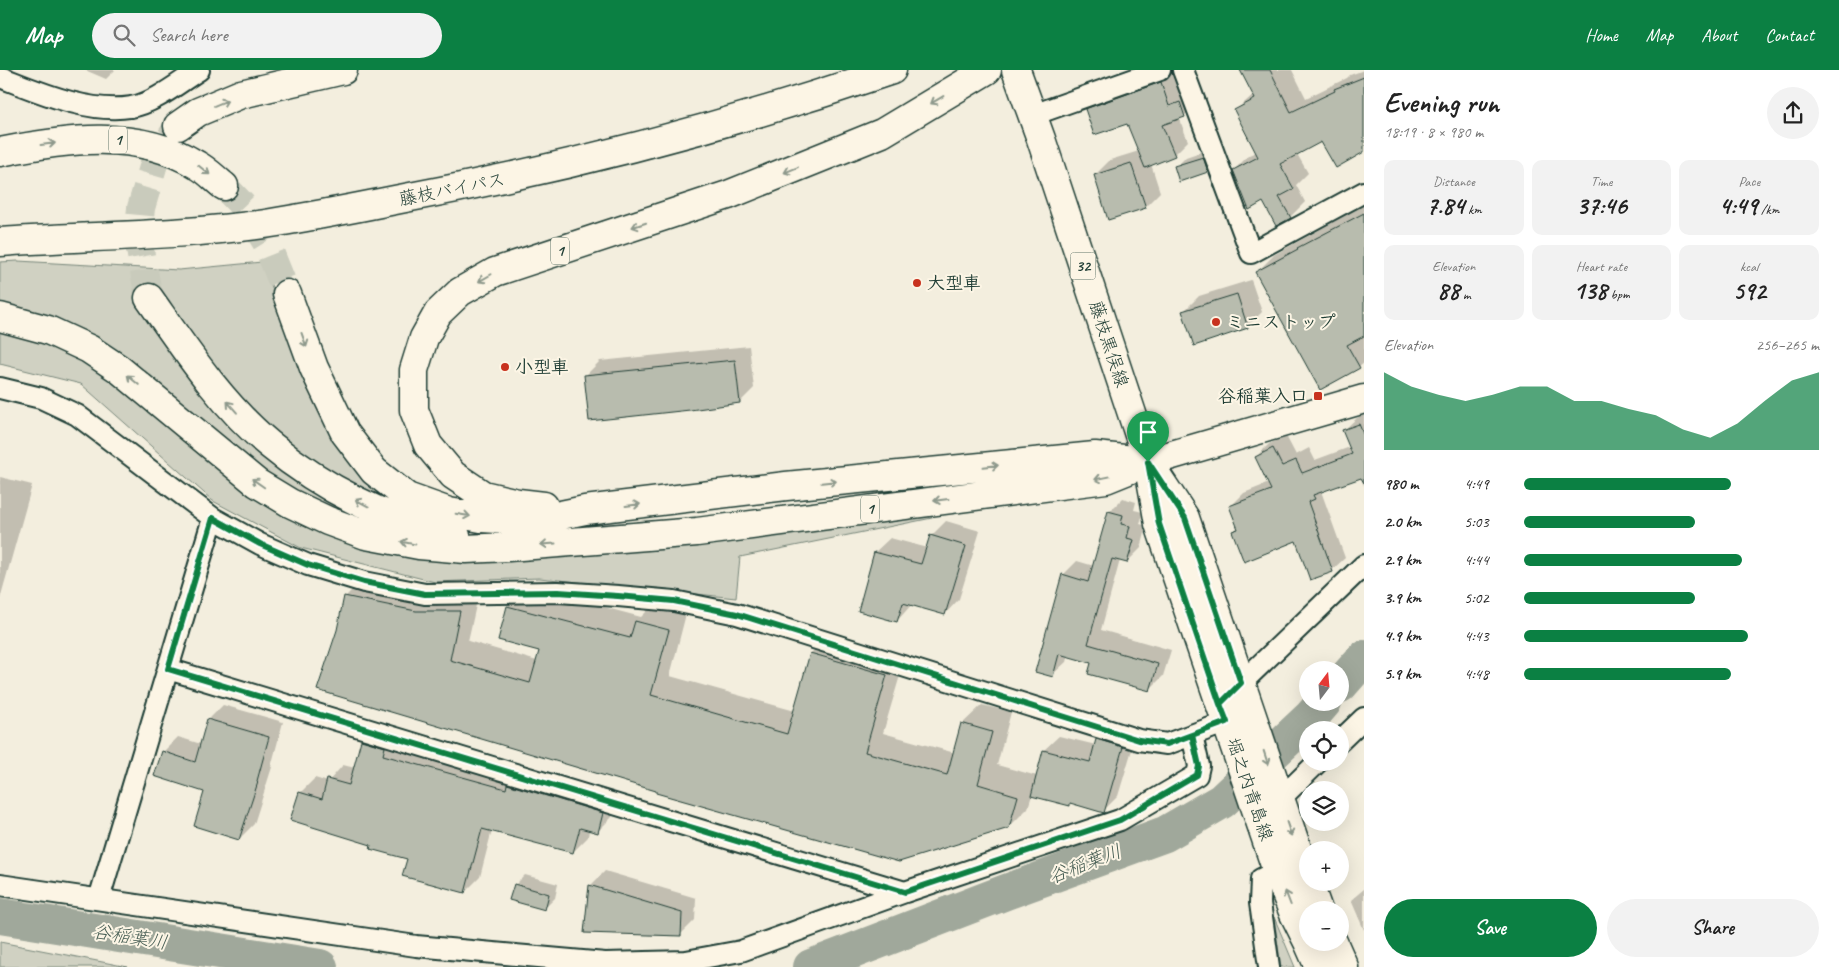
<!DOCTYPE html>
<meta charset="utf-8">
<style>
body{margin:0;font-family:Caveat,"Klee One",sans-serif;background:#f2f2f2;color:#222;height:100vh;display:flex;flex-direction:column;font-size:19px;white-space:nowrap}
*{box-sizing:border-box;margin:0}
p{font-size:16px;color:#767676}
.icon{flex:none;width:28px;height:28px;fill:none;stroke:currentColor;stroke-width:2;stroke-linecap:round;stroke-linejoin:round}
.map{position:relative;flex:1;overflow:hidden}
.drawer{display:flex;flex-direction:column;background:#fff;width:475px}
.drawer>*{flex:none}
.needle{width:32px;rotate:16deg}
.fabs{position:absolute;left:1299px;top:591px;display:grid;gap:10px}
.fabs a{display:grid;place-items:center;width:50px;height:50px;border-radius:50%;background:#fff;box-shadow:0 5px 20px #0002;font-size:25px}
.pin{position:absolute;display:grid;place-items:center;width:42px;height:42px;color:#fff;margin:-51px -21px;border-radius:50% 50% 50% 0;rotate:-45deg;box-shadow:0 0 5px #0007}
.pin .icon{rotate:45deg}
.round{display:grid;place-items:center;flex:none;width:52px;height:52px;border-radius:26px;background:#f2f2f2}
.headline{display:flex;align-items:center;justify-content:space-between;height:85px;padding:0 20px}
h1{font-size:28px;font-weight:700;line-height:38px}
.metrics{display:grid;grid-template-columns:repeat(3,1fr);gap:8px;height:85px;padding:5px 20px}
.metrics div{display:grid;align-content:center;border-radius:10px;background:#f2f2f2;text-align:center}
.metrics b{font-size:25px;font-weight:700}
.metrics small{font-size:14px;font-weight:400}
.metrics p{font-size:14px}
.chart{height:140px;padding:10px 20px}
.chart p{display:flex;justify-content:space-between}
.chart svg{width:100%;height:90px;margin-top:5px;fill:#0b8043;opacity:.7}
.cta{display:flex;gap:10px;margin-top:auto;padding:10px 20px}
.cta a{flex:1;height:58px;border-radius:30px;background:#0b8043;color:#fff;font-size:20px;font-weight:700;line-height:58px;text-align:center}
.cta a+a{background:#f2f2f2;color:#222}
ul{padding:0 20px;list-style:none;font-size:16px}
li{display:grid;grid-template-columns:80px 60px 1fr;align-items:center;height:38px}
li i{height:12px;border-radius:6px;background:#0b8043}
header{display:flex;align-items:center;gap:30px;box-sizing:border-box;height:70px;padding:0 25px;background:#0b8043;color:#fff}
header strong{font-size:24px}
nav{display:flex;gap:28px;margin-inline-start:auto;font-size:18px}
.search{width:350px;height:45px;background:#f2f2f2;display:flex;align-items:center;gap:12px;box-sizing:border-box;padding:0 18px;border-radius:28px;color:#767676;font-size:19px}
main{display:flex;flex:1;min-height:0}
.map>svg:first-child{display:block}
</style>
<header>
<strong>Map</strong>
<div class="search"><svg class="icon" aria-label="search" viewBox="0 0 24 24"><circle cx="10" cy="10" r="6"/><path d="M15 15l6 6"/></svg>Search here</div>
<nav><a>Home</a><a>Map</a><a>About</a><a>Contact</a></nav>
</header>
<main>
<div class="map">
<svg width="1364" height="897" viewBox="0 0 1364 897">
<rect width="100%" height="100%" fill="#f3eede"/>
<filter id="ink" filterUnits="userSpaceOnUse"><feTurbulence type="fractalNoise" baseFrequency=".02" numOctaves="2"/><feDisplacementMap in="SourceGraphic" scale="10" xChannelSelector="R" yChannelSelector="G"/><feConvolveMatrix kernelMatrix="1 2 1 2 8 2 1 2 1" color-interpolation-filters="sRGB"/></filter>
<g filter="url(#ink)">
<path fill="#d0d1c2" stroke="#78877b" d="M18,191L179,200L262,192L313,321L396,428L339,414L249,346L162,221L141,230L205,320L389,463L296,429L0,237V192Z
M0,260L13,261L97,296L248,414L418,487L923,439L932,448L740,487L736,528L539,508L435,512L301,478L213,431L81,314L0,294Z
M1274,847L1295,897H1281Z
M0,872L128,897H0Z"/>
<path fill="#0003" d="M85,0H115L106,9Z
M1173,0H1175L1198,32L1184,46L1179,48L1188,71L1174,85L1151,94L1160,122L1145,137L1095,105L1110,90L1139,81L1128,52L1086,40L1100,26Z
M1241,0H1292L1306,28L1347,8L1350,5L1364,0V81L1322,71L1297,84L1308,103L1296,115L1305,132L1290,147L1264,130L1234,100L1249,85L1256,82L1236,40L1254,24Z
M1212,78L1218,92L1208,101L1176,97L1186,87Z
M1364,135V293L1359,297L1257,202L1274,185Z
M1251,210L1262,242L1247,257L1184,241L1199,226Z
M749,276L754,318L740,332L586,305L600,291Z
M1364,345V416L1361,406L1321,421L1345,488L1332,500L1297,470L1233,462L1239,456L1231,436L1244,423L1269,413L1256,387L1269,374L1286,366L1296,385L1309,378L1315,390L1350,377L1344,360L1357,348Z
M0,407L32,415L0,529Z
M1123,428L1136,432L1134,440L1143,442L1140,454L1147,456L1141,478L1127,492L1120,490L1101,560L1171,580L1163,606L1149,620L1093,592L1068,585L1066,592L1052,605L1063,505L1077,491L1094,496L1109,442Z
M946,451L980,461L959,529L945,544L912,534L897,551L875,482L890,468L928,478L931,466Z
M365,507L479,522L468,571L537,591L540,580L508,536L528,517L641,547L656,532L687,540L670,606L795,641L811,583L831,564L906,585L883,663L955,683L962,654L982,635L1011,642L997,695L1037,706L1044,680L1059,666L1096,675L1097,670L1112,655L1137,663L1118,726L1103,741L1072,732L1069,734L1032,725L1028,738L1009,757L658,720L338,560L346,526Z
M223,635L283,652L271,697H272L254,754L239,769L206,721L163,682L178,667L201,674L208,650Z
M377,656L617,728L612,747L597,762L589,760L588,767L573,782L492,760L480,807L465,822L408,788L373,774L300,723L315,708L328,712L343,695L355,698L362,671Z
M605,801L696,828L695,850L680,865L590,816Z
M525,805L558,814L555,828L545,838L515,815Z
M1364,819V860L1351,830Z"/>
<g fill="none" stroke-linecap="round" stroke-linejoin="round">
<path stroke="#a0a89b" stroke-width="36" d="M1340,615L1364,588
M0,846L320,897
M811,897L1006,822L1165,764L1222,731L1312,646L1324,632"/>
</g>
<path fill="#b8bcae" stroke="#1f3d34" d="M1240,0H1270L1291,42L1335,21L1334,19L1364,7V82L1336,98L1321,72L1280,94L1294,119L1279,127L1291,148L1276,156L1263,132L1249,140L1233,100L1258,87L1234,40L1255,29Z
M1161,12L1169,36L1180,32L1185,47L1162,55L1175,86L1145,98L1127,54L1094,65L1085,39Z
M1203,87L1208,102L1179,112L1174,96Z
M1131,93L1146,138L1108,150L1094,105Z
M1364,143V266L1347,275L1360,298L1320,320L1255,202L1298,179L1297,178Z
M1237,224L1248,258L1194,276L1182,241Z
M735,290L740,333L690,340L589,351L584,305Z
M1359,354L1364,366V413L1361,408L1313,425L1315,429L1308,432L1333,502L1310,510L1296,471L1244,492L1232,461L1238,459L1229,436L1271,420L1255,387L1273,378L1282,396L1296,390L1302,403L1352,384L1342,360Z
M1108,441L1123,445L1121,454L1130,456L1127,468L1134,470L1127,493L1112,489L1088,574L1158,594L1150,621L1088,604L1091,593L1059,584L1053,607L1035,602L1062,504L1088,512Z
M930,465L966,476L945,545L903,533L897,552L858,541L874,482L921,494Z
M344,526L416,541H460L450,590L530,613L539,581L498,570L507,536L630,568L635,551L669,560L651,625L787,664L810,583L887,605L865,682L947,705L961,653L992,662L978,714L1018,726L1009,758L899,792L656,723V721L317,620L337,560Z
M207,649L269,667L257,711L258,712L239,770L194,756L204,722L154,706L162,681L195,692Z
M1096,669L1123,677L1104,743L1070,733V736L1031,726L1043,680L1090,692Z
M361,670L385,677L383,685L506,719L507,714L603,743L598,763L580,758L573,783L482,759L465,823L402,806L407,789L370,779L371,775L290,750L299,722L322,729L327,709L349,715Z
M514,814L549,824L545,840L509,830Z
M589,815L682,843L681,866L584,863Z"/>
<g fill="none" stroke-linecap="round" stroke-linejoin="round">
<path stroke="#c9cbbc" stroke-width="28" stroke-dasharray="28 14" stroke-linecap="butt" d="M224,116L244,137L266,172L287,224
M149,228L138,169L141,138L155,90L175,61"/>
<g stroke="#1f3d34" stroke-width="24">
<path id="street" d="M1183,0L1251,183L1364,122
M0,7C39,22 89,44 131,37C153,34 180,12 199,0
M1033,45L1160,0
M0,318L41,328L77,345L213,448L260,474L308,495L364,512L425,524L558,522L618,526L674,531L737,544L1139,670L1167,674L1227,652
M168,599L905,822
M1232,622L1364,495
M1340,671L1364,648
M1279,730L1318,692
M0,815L416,876L605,893L686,891L741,881L905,822L1120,750L1197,705L1199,696L1192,665
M99,829L213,448
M1269,897L1260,833L1261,809L1277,801"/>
</g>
<g stroke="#1f3d34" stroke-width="31">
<path id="secondary" d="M1148,392L1159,454L1277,801L1294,844L1308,872
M1154,401L1185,448L1308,811
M1308,812L1318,840
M1308,872L1319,897
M1333,872L1344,897"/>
</g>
<g stroke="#1f3d34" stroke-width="31">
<path id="primary" d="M1016,0L1041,69L1148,392L1364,329"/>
</g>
<g stroke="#1f3d34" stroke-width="31">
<path id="highway" d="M178,56L198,42L241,24L343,0
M0,82C65,69 138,58 197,95C207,100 215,109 224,116
M0,172C88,166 177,166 265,154C310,147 355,138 400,129C567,98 731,55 892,0
M287,224L314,298L345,363L374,401L407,427L449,442L481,448L532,451L585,440L786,416L1095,386L1144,391
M149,228C185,279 221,334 269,374C322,418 389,452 456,466
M0,247L48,260L89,279L119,299L257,413L290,433L328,451L366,465L419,475L466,479L508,477L697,462L1106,409L1148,392
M544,436L518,433L483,425L453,405L428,375L414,340V300L424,268L438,243L460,222L495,202L728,125L882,63L987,0"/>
</g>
<use href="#street" stroke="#fcf5e5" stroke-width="20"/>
<use href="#secondary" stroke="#fcf5e5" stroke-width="28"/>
<use href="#primary" stroke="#fcf5e5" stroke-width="28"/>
<use href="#highway" stroke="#fcf5e5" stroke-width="28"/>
</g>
<defs><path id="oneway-shaft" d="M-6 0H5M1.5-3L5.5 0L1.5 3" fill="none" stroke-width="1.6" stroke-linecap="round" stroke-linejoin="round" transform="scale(1.25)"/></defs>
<g stroke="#8e998c">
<use href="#oneway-shaft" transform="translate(937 30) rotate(149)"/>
<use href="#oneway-shaft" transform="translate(221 33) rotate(-22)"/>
<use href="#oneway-shaft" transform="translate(48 74) rotate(-7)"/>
<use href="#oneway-shaft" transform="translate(204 100) rotate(39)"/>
<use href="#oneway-shaft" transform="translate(791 100) rotate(158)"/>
<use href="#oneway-shaft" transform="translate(639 155) rotate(162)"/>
<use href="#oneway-shaft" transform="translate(485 208) rotate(150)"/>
<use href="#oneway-shaft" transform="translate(304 270) rotate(70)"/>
<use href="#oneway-shaft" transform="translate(133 310) rotate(-140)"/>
<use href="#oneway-shaft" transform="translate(232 337) rotate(-131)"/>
<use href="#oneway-shaft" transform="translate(991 396) rotate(-6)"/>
<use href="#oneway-shaft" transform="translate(1102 408) rotate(168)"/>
<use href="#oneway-shaft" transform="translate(829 412) rotate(-6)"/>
<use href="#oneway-shaft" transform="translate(258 413) rotate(-145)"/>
<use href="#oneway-shaft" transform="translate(941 430) rotate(173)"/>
<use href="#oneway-shaft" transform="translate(362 433) rotate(-152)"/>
<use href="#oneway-shaft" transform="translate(633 435) rotate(-7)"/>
<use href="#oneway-shaft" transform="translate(463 445) rotate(10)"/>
<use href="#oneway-shaft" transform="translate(408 473) rotate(-169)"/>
<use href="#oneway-shaft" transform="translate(548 474) rotate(176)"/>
<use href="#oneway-shaft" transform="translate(1266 688) rotate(72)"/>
<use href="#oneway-shaft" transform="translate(1289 759) rotate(71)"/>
<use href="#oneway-shaft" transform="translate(1288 828) rotate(-111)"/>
</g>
</g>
<g fill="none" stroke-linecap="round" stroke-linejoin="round" filter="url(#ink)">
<g stroke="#fff" stroke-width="10">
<path id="route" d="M1148,392L1159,454L1220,634L1227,652L1167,674L1139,670L737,544L674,531L618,526L558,522L425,524L364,512L308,495L260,474L213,448L168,599L905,822L1120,750L1197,705L1199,696L1192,665L1227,652L1220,634L1241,613L1185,448L1148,392"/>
</g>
<use href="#route" stroke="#0b8043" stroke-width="6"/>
</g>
<g fill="#c8321e" stroke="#fcf5e5" stroke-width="2">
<circle cx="917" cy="213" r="5"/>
<circle cx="1216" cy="252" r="5"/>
<circle cx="505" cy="297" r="5"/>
<rect x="1313" y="321" width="10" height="10" rx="2.5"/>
</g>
<g text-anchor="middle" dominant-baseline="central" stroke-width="4" stroke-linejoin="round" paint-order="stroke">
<g fill="#fcf5e5" stroke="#617469" stroke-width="1">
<rect x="109" y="56.5" width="18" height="27" rx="4"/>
<rect x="551" y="167.5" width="18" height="27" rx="4"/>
<rect x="1070.5" y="182.5" width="25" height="27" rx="4"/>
<rect x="861" y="425.5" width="18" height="27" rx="4"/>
</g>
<g font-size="16" font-weight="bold" fill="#1f3d34">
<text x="118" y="70">1</text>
<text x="560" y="181">1</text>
<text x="1083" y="196">32</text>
<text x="870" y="439">1</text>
</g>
<g font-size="18" fill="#1f3d34" stroke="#fcf5e5">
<text transform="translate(452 119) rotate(-11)">藤枝バイパス</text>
<text transform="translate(1109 274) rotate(72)">藤枝黒俣線</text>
<text transform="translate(1250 719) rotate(71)">堀之内青島線</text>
</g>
<g font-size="18" font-weight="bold" fill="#1f3d34" stroke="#fcf5e5" text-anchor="start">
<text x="927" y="213">大型車</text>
<text x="1226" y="252">ミニストップ</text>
<text x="515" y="297">小型車</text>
<text x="1308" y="326" text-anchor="end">谷稲葉入口</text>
</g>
<g font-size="19" font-style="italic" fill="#465d53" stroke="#fcf5e5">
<text transform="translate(1085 794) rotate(-21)">谷稲葉川</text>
<text transform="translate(130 867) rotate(9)">谷稲葉川</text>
</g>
</g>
</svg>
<div class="fabs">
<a><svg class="needle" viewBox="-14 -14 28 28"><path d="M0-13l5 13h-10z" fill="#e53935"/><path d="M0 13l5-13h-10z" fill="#767676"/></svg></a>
<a><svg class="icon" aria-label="locate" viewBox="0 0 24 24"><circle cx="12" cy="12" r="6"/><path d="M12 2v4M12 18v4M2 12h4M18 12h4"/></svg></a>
<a><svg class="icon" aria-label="layers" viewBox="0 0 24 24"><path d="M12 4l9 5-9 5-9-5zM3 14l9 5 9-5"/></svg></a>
<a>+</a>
<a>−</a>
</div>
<div class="pin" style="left:1148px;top:392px;background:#1e9e55"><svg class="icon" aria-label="arrive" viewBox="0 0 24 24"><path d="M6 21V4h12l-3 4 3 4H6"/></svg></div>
</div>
<section class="drawer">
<div class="headline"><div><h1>Evening run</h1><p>18:19 · 8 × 980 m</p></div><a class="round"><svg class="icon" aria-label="share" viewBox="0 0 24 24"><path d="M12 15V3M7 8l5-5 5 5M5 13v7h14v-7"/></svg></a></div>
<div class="metrics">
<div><p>Distance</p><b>7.84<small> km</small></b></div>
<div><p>Time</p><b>37:46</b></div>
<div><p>Pace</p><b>4:49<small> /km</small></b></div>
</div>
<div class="metrics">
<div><p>Elevation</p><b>88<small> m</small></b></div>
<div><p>Heart rate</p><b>138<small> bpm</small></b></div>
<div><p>kcal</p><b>592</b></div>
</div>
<div class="chart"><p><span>Elevation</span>256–265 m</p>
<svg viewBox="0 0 160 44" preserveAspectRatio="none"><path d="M0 44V6L10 13L20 17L30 20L40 17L50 13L60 13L70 20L80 20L90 24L100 27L110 34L120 38L130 31L140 20L150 10L160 6V44z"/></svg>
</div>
<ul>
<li><b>980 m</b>4:49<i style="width:70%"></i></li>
<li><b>2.0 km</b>5:03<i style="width:58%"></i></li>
<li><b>2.9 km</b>4:44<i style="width:74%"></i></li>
<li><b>3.9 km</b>5:02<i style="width:58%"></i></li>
<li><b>4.9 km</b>4:43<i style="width:76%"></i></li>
<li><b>5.9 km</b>4:48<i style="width:70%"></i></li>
</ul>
<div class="cta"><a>Save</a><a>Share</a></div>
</section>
</main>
